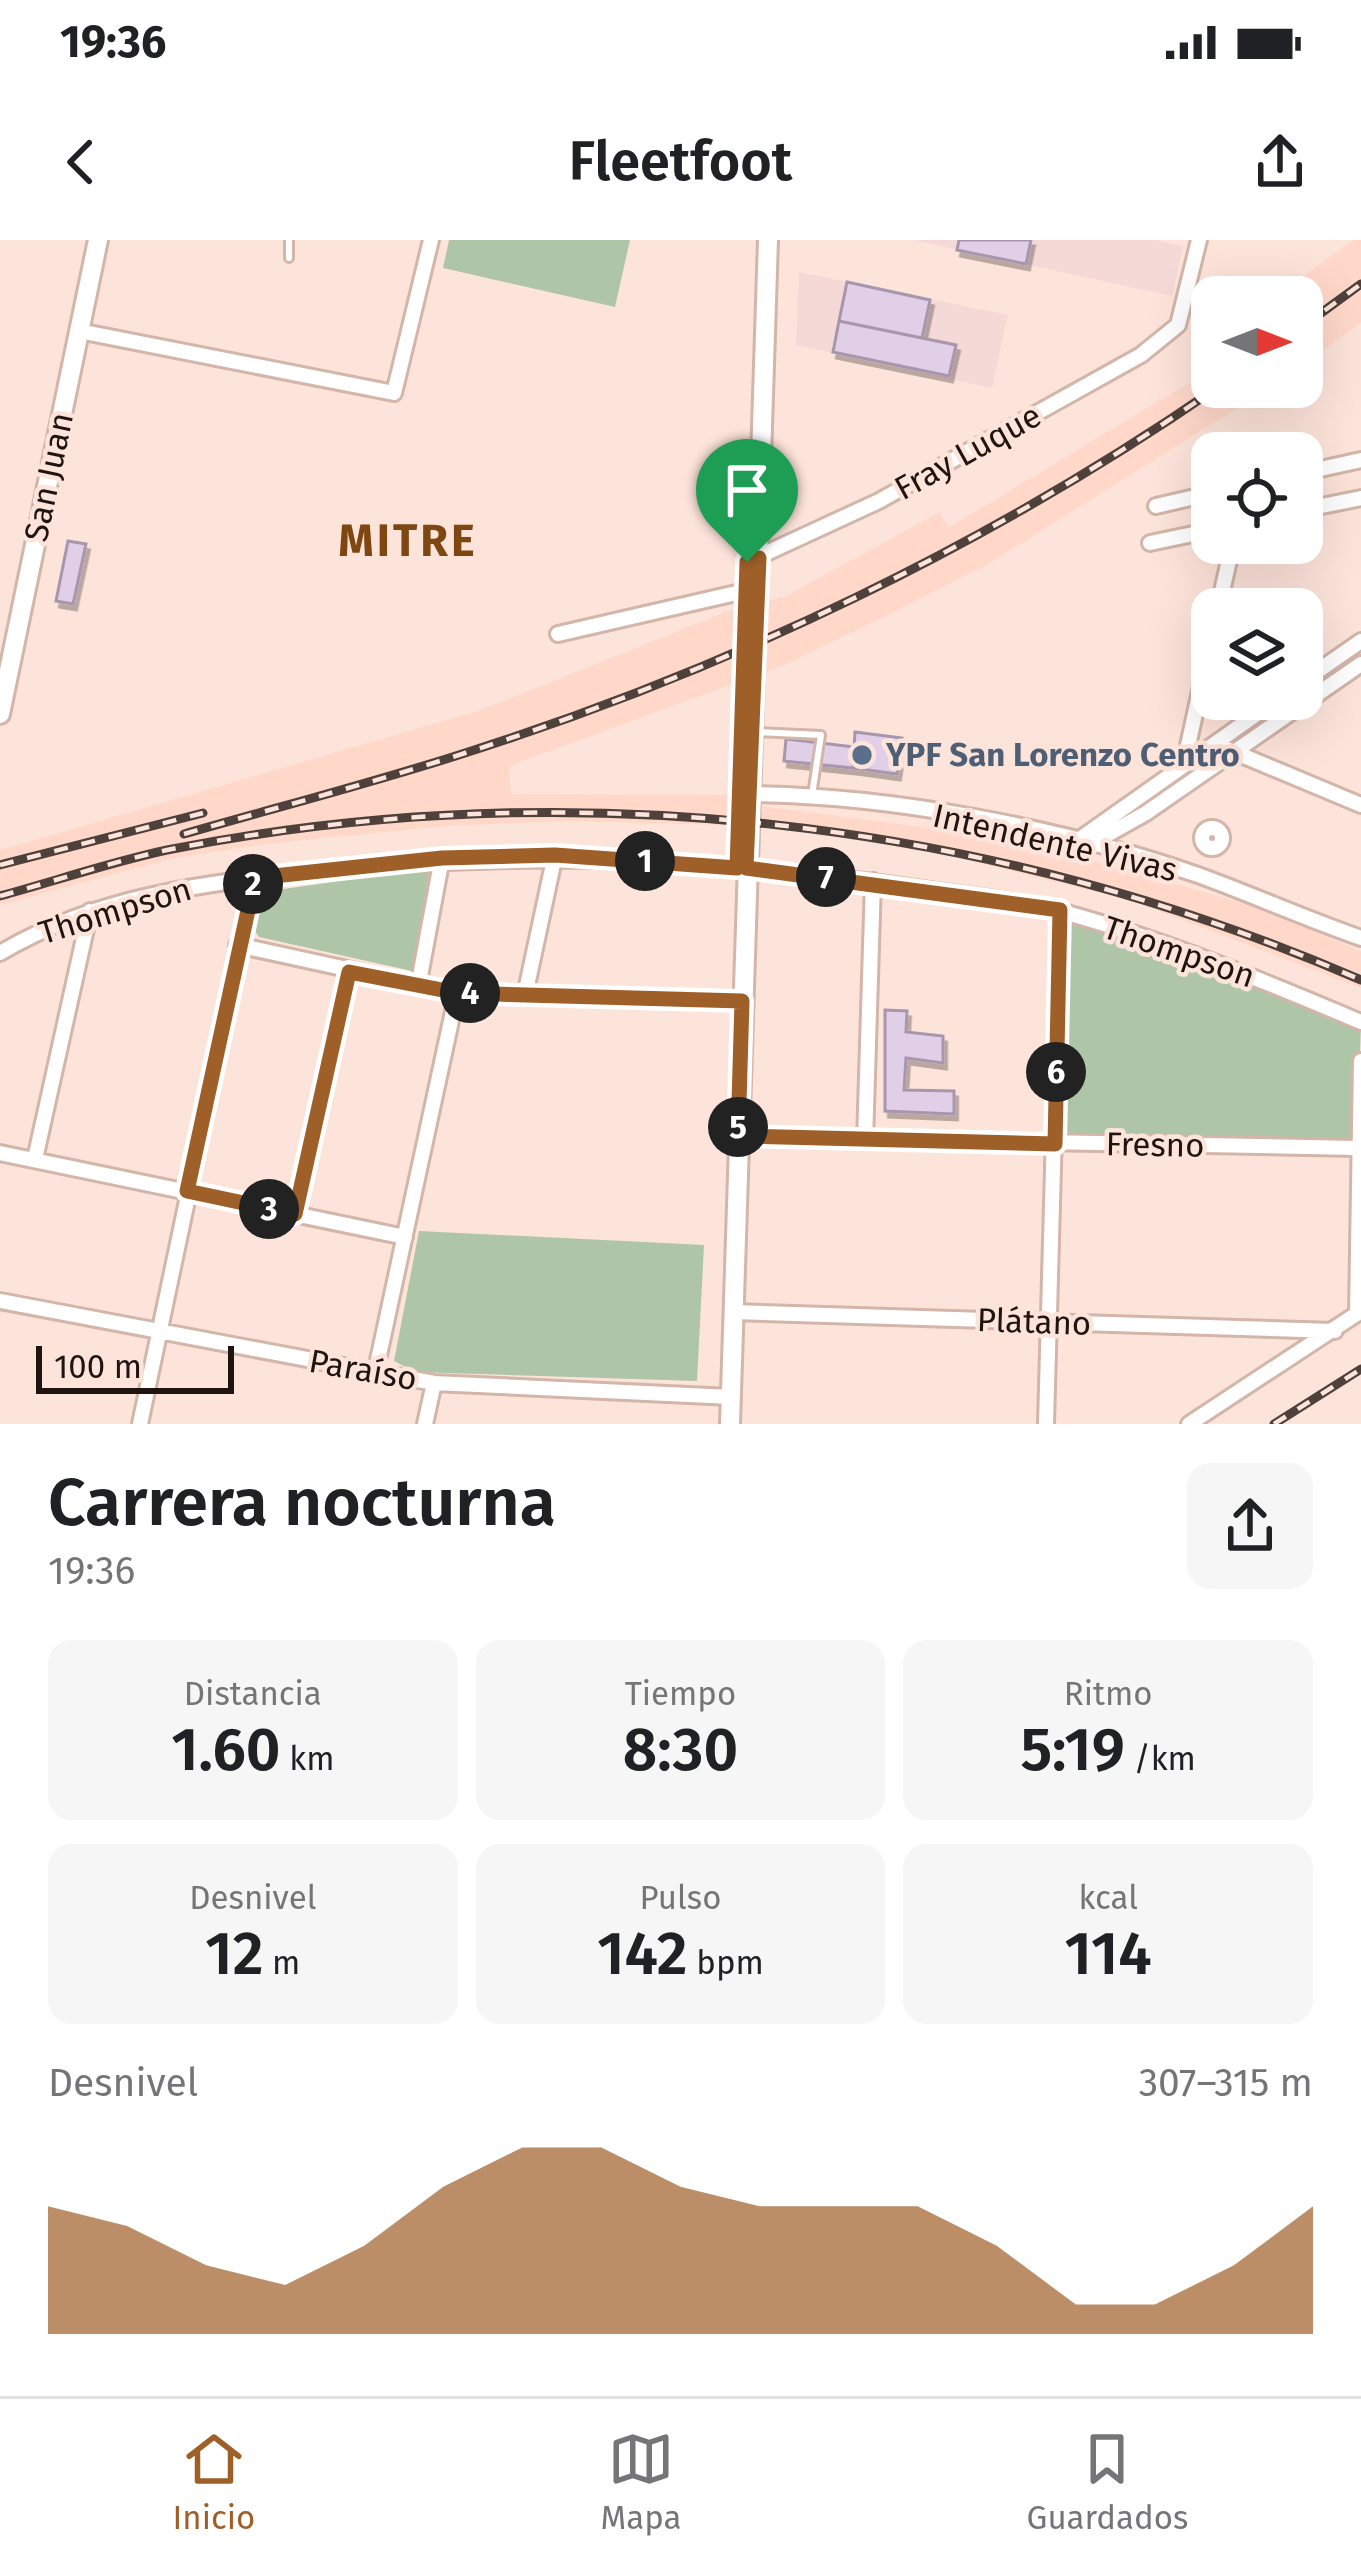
<!DOCTYPE html>
<html lang="es">
<meta charset="utf-8">
<style>
body{margin:0;font-family:"Fira Sans",sans-serif;background:#f6f6f6;color:#202124;height:100vh;display:flex;flex-direction:column;font-size:45px;white-space:nowrap}
*{box-sizing:border-box;margin:0}
p{font-size:39px;color:#757577}
.icon{flex:none;width:66px;height:66px;fill:none;stroke:currentColor;stroke-width:2;stroke-linecap:round;stroke-linejoin:round}
.map{position:relative;height:1184px;overflow:hidden}
.drawer{display:flex;flex-direction:column;background:#fff;flex:1}
.drawer>*{flex:none}
.needle{width:78px;rotate:90deg}
.tools{position:absolute;left:1191px;top:36px;display:grid;gap:24px}
.tools a{display:grid;place-items:center;width:132px;height:132px;border-radius:24px;background:#fff;box-shadow:0 12px 48px #0002;font-size:60px}
.scale{position:absolute;left:36px;bottom:30px;width:198px;box-sizing:border-box;padding-left:12px;border:6px solid #1f1410;border-top:0;font-size:33px;line-height:42px;white-space:nowrap;color:#1f1410;-webkit-text-stroke:9px #fde4da;paint-order:stroke}
.pin{position:absolute;display:grid;place-items:center;width:102px;height:102px;color:#fff;margin:-123px -51px;border-radius:50% 50% 50% 0;rotate:-45deg;box-shadow:0 0 12px #0007}
.pin .icon{rotate:45deg}
.km{position:absolute;width:60px;height:60px;margin:-30px;border-radius:50%;background:#222;color:#fff;font-size:33px;line-height:60px;text-align:center}
.round{display:grid;place-items:center;flex:none;width:126px;height:126px;border-radius:24px;background:#f6f6f6}
.head{display:flex;align-items:center;justify-content:space-between;height:204px;padding:0 48px}
h1{font-size:66px;font-weight:600;line-height:90px}
.stats{display:grid;grid-template-columns:repeat(3,1fr);gap:18px;height:204px;padding:12px 48px}
.stats div{display:grid;align-content:center;border-radius:24px;background:#f6f6f6;text-align:center}
.stats b{font-size:60px;font-weight:600}
.stats small{font-size:33px;font-weight:400}
.stats p{font-size:33px}
.chart{height:336px;padding:24px 48px}
.chart p{display:flex;justify-content:space-between}
.chart svg{width:100%;height:216px;margin-top:12px;fill:#9f5f28;opacity:.7}
.status{display:flex;justify-content:space-between;align-items:center;height:84px;padding:0 60px;background:#fff;direction:ltr}
.status svg{height:33px;fill:currentColor}
header{display:flex;justify-content:space-between;align-items:center;height:156px;padding:0 48px;background:#fff;font-size:54px;font-weight:600}
.dock{display:flex;justify-content:space-around;align-items:center;height:168px;border-top:3px solid #e0e0e0;background:#fff;font-size:33px;color:#757577}
.dock a{display:grid;justify-items:center;gap:6px}
.dock .active{color:#9f5f28}
.map>svg:first-child{display:block}
</style>
<div class="status"><b>19:36</b><svg viewBox="0 0 49 12"><path d="M0 12V9h3v3zM5 12V6h3v6zM10 12V3h3v9zM15 12V0h3v12zM26 1h20v11H26zM47 4h2v5h-2z"/></svg></div>
<header><svg class="icon" aria-label="back" viewBox="0 0 24 24"><path d="M15 5l-7 7 7 7"/></svg>Fleetfoot<svg class="icon" aria-label="share" viewBox="0 0 24 24"><path d="M12 15V3M7 8l5-5 5 5M5 13v7h14v-7"/></svg></header>
<div class="map">
<svg width="1361" height="1184" viewBox="0 0 1361 1184">
<defs>
<filter id="shadow"><feDropShadow dx="3.5" dy="6" stdDeviation="0" flood-color="#0004"/></filter>
</defs>
<rect width="100%" height="100%" fill="#fde4da"/>
<path fill="#ffd8c9" d="M1353,0H1361V83L1302,125V57H1275Z
M1212,103V147H1271L988,324L884,377L782,426L509,526L511,554L732,555V562L1020,600L1253,666L1361,711V748L1130,660L935,612L764,586L565,581L446,586L265,604L170,619L0,665V610L481,470L736,368L784,357L940,272L948,288L1197,138L1203,109Z"/>
<path fill="#f4d9d7" d="M913,0H1155L1183,6L1172,56Z
M799,32L1008,75L992,148L796,105Z"/>
<path fill="#afc5a7" d="M449,0H630L615,67L443,28Z
M430,628L412,731L259,697L253,688L263,652Z
M1060,671L1361,782L1357,908L1055,904Z
M419,991L704,1005L697,1141L415,1132L394,1121Z"/>
<path fill="#e0cfe7" stroke="#a796ad" stroke-width="3" filter="url(#shadow)" d="M959,0H1031L1026,24L957,10Z
M847,42L930,60L922,98L839,81Z
M839,81L956,105L949,136L833,112Z
M68,301L86,304L73,364L56,361Z
M855,492L902,498L897,534L853,528Z
M786,499L855,507L853,528L784,521Z
M885,770L907,771L906,792L943,796V823L906,818L904,850L954,851V874L885,871Z"/>
<g fill="none" stroke-linecap="round" stroke-linejoin="round">
<g stroke="#d3b5a9" stroke-width="12">
<path id="lane" d="M289,0V18
M757,492L821,495L812,555"/>
</g>
<g stroke="#d3b5a9" stroke-width="20">
<path id="street" d="M79,91L394,153L431,0
M1302,233L1361,220
M1156,266L1212,253
M1302,270L1361,258
M1150,303L1212,290
M747,322L879,261L1141,115L1178,85L1199,0
M1218,369L1233,303
M558,394L758,348
M1302,442L1361,401
M1227,509L1361,565
M1184,524L1212,396
M739,554C885,554 1061,587 1198,635C1253,655 1306,679 1361,698
M1202 598a10 10 0 1 1 20 0a10 10 0 1 1-20 0Z
M1077,601L1278,459
M1091,604L1146,573L1361,424
M237,705L457,753L742,761
M0,713C96,656 204,643 313,632C522,610 722,618 929,650C973,657 1020,660 1063,672C1165,700 1264,741 1361,782
M418,747L442,618
M525,755L555,615
M738,896L1357,908
M865,901L873,641
M0,913L405,997
M35,919L90,671
M295,974L349,732
M0,1061L434,1143L731,1157
M733,1072L1335,1091
M1357,1074L1361,821
M375,1134L457,753
M140,1184L255,638
M425,1184L434,1143
M1046,1184L1060,671
M1189,1184L1361,1071"/>
</g>
<g stroke="#d3b5a9" stroke-width="24">
<path id="secondary" d="M0,474L98,0
M730,1184L768,0"/>
</g>
<use href="#lane" stroke="#fff" stroke-width="6"/>
<use href="#street" stroke="#fff" stroke-width="14"/>
<use href="#secondary" stroke="#fff" stroke-width="18"/>
<g stroke="#4e403b" stroke-width="9">
<path id="rail" d="M1302,87L1361,44
M184,594C278,567 372,543 465,513C730,429 989,305 1218,147
M0,625L203,573
M0,656C55,641 111,622 167,610C568,531 987,578 1361,740
M1274,1184L1361,1129"/>
</g>
<use href="#rail" stroke="#fde4da" stroke-width="4.5" stroke-dasharray="14" stroke-linecap="butt"/>
</g>
<g fill="none" stroke-linecap="round" stroke-linejoin="round">
<g stroke="#fff" stroke-width="24">
<path id="route" d="M759,318L746,628L1060,670L1055,904L738,896L742,761L458,753L349,732L295,974L187,951L255,638L442,618L555,615L737,628L747,322Z"/>
</g>
<use href="#route" stroke="#9f5f28" stroke-width="15"/>
</g>
<circle fill="#5c6f8a" stroke="#fde4da" stroke-width="4.5" cx="862" cy="515" r="12"/>
<g text-anchor="middle" dominant-baseline="central" stroke-width="9" stroke-linejoin="round" paint-order="stroke">
<g font-size="33" fill="#1f1410" stroke="#fde4da">
<text transform="translate(968 212) rotate(-29)">Fray Luque</text>
<text transform="translate(49 237) rotate(-78)">San Juan</text>
<text transform="translate(1055 603) rotate(13)">Intendente Vivas</text>
<text transform="translate(115 671) rotate(-17)">Thompson</text>
<text transform="translate(1179 712) rotate(19)">Thompson</text>
<text transform="translate(1155 905) rotate(1)">Fresno</text>
<text transform="translate(1034 1082) rotate(2)">Plátano</text>
<text transform="translate(363 1130) rotate(10)">Paraíso</text>
</g>
<g font-size="33" font-weight="bold" fill="#4e5e75" stroke="#fde4da" text-anchor="start">
<text x="886" y="515">YPF San Lorenzo Centro</text>
</g>
<g font-size="45" font-weight="bold" letter-spacing="3" fill="#7e4610" stroke="#fde4da">
<text x="408" y="301">MITRE</text>
</g>
</g>
</svg>
<div class="tools">
<a><svg class="needle" viewBox="-14 -14 28 28"><path d="M0-13l5 13h-10z" fill="#e53935"/><path d="M0 13l5-13h-10z" fill="#757577"/></svg></a>
<a><svg class="icon" aria-label="locate" viewBox="0 0 24 24"><circle cx="12" cy="12" r="6"/><path d="M12 2v4M12 18v4M2 12h4M18 12h4"/></svg></a>
<a><svg class="icon" aria-label="layers" viewBox="0 0 24 24"><path d="M12 4l9 5-9 5-9-5zM3 14l9 5 9-5"/></svg></a>
</div>
<div class="scale">100 m</div>
<div class="pin" style="left:747px;top:322px;background:#1e9e55"><svg class="icon" aria-label="arrive" viewBox="0 0 24 24"><path d="M6 21V4h12l-3 4 3 4H6"/></svg></div>
<b class="km" style="left:645px;top:621px">1</b>
<b class="km" style="left:253px;top:644px">2</b>
<b class="km" style="left:269px;top:969px">3</b>
<b class="km" style="left:470px;top:753px">4</b>
<b class="km" style="left:738px;top:887px">5</b>
<b class="km" style="left:1056px;top:832px">6</b>
<b class="km" style="left:826px;top:637px">7</b>
</div>
<section class="drawer">
<div class="head"><div><h1>Carrera nocturna</h1><p>19:36</p></div><a class="round"><svg class="icon" aria-label="share" viewBox="0 0 24 24"><path d="M12 15V3M7 8l5-5 5 5M5 13v7h14v-7"/></svg></a></div>
<div class="stats">
<div><p>Distancia</p><b>1.60<small> km</small></b></div>
<div><p>Tiempo</p><b>8:30</b></div>
<div><p>Ritmo</p><b>5:19<small> /km</small></b></div>
</div>
<div class="stats">
<div><p>Desnivel</p><b>12<small> m</small></b></div>
<div><p>Pulso</p><b>142<small> bpm</small></b></div>
<div><p>kcal</p><b>114</b></div>
</div>
<div class="chart"><p><span>Desnivel</span>307–315 m</p>
<svg viewBox="0 0 160 44" preserveAspectRatio="none"><path d="M0 44V18L10 22L20 30L30 34L40 26L50 14L60 6L70 6L80 14L90 18L100 18L110 18L120 26L130 38L140 38L150 30L160 18V44z"/></svg>
</div>
</section>
<nav class="dock">
<a class="active"><svg class="icon" aria-label="home" viewBox="0 0 24 24"><path d="M3 11l9-7 9 7M6 9v11h12V9"/></svg>Inicio</a>
<a><svg class="icon" aria-label="map" viewBox="0 0 24 24"><path d="M3 6l6-2 6 2 6-2v14l-6 2-6-2-6 2zM9 4v14M15 6v14"/></svg>Mapa</a>
<a><svg class="icon" aria-label="saved" viewBox="0 0 24 24"><path d="M7 4h10v16l-5-4-5 4z"/></svg>Guardados</a>
</nav>
